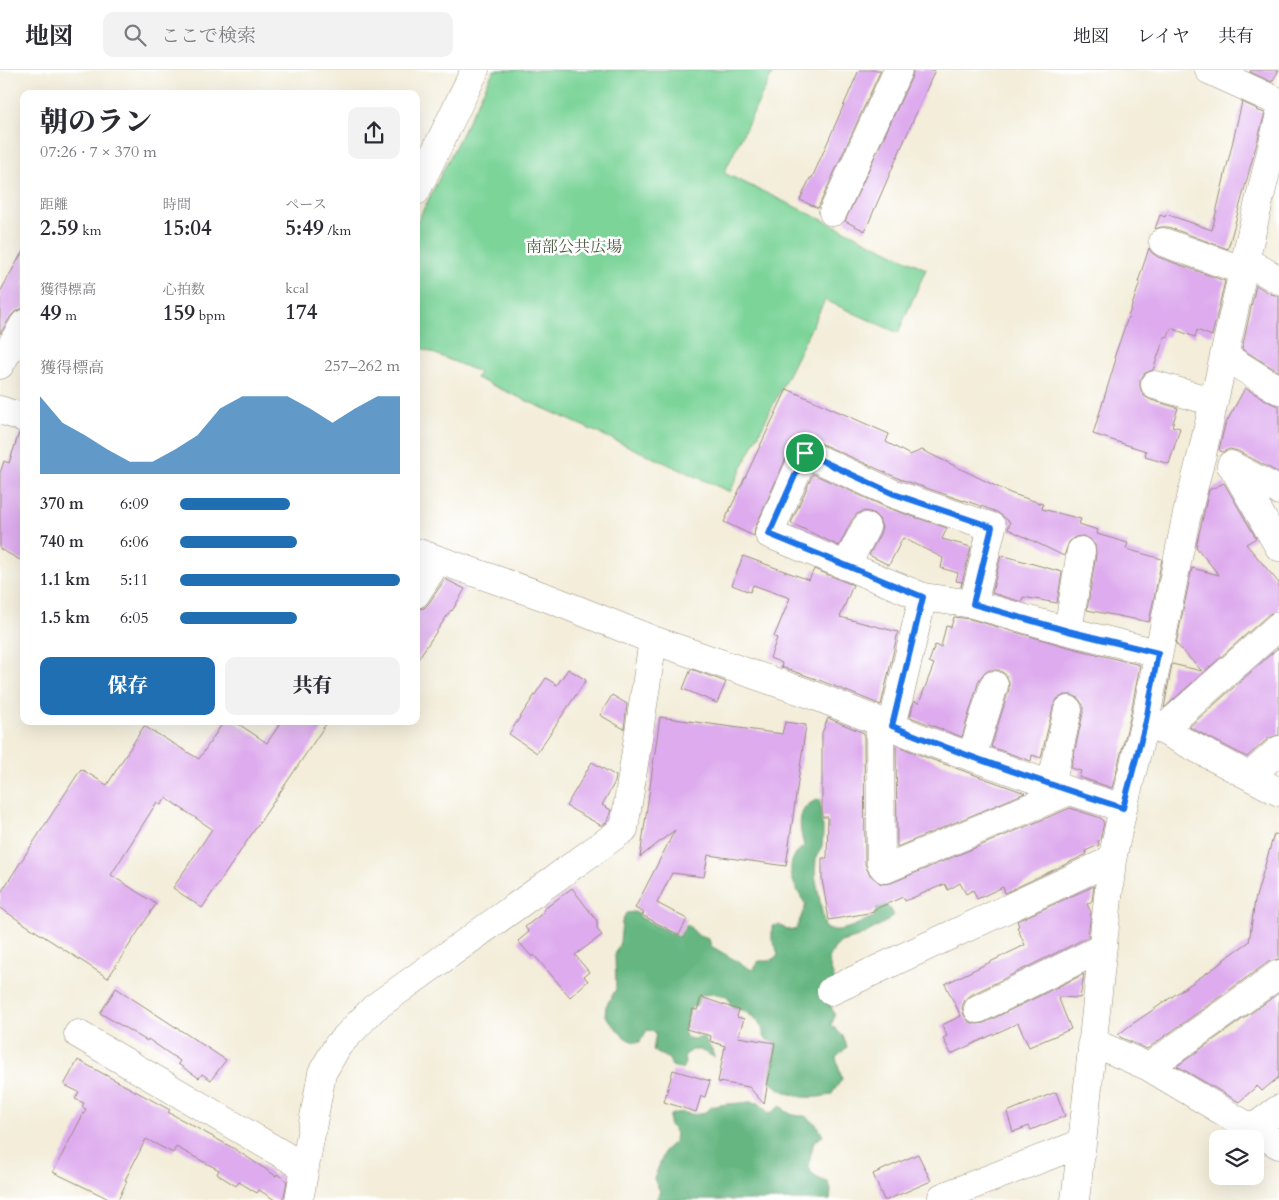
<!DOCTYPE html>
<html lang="ja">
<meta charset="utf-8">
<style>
body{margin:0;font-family:Cardo,"Noto Serif JP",serif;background:#f2f2f3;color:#2b2b33;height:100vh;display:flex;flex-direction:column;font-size:19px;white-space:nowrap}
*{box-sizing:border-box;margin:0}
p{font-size:16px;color:#7c7c81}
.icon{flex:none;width:28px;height:28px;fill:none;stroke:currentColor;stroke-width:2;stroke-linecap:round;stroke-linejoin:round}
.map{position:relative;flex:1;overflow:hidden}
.drawer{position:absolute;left:20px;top:20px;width:400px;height:635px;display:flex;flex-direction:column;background:#fff;border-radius:10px;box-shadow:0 5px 20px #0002}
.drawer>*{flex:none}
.buttons{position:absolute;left:1209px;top:1060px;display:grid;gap:10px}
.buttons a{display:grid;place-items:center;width:55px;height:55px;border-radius:10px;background:#fff;box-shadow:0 5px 20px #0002;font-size:25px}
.pin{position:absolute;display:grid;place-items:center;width:42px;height:42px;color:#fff;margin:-21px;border:2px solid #fff;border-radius:50%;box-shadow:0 1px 5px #0007}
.round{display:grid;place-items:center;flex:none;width:52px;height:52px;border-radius:10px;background:#f2f2f3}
.headline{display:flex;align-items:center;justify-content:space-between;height:85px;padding:0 20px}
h1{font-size:28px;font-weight:800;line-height:38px}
.metrics{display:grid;grid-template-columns:repeat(3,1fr);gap:8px;height:85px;padding:5px 20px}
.metrics div{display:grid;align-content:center}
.metrics b{font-size:21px;font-weight:800}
.metrics small{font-size:14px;font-weight:400}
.metrics p{font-size:14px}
.chart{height:140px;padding:10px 20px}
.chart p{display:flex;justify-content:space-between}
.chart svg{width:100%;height:90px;margin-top:5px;fill:#1f6fb2;opacity:.7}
.cta{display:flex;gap:10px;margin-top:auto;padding:10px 20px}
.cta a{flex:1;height:58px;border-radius:10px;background:#1f6fb2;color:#fff;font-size:20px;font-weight:800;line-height:58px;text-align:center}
.cta a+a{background:#f2f2f3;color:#2b2b33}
ul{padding:0 20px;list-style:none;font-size:16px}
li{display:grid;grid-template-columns:80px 60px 1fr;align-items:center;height:38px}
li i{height:12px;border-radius:6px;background:#1f6fb2}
header{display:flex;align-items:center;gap:30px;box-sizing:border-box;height:70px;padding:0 25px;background:#fff;border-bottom:1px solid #e1e1e2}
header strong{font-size:24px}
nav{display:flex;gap:28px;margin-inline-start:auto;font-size:18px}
.search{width:350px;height:45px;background:#f2f2f3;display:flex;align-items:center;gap:12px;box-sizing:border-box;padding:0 18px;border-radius:10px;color:#7c7c81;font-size:19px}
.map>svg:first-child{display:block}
</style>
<header>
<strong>地図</strong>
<div class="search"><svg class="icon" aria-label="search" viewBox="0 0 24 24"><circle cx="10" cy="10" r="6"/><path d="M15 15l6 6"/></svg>ここで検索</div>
<nav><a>地図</a><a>レイヤ</a><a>共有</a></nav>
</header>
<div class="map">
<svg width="1279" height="1130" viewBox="0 0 1279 1130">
<rect width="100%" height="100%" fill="#fff"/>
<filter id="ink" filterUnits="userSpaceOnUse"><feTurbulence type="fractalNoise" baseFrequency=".02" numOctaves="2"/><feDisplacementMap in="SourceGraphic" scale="10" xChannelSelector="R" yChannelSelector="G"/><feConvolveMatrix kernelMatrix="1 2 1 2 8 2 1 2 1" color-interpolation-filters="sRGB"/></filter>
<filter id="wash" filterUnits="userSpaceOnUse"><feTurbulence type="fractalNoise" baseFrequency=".0096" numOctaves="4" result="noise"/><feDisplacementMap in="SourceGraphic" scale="20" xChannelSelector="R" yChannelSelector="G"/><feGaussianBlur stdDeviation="1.12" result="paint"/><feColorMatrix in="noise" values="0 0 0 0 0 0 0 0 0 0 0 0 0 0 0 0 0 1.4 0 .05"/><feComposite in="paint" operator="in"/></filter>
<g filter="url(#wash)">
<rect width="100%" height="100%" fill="#f3edd9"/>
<path fill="#7cd499" stroke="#5c7f5c" d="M494,0H774L724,103L926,199L898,263L825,230L730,422L476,308L479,302L416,276V154Z"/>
<path fill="#65b681" stroke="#507050" d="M820,729L821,751L823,756V764L822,776L816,788L815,805L825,858C841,865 859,853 875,846L877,838L881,834L886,835L894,845L889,850L859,867L841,872L834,879L828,890L835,911L828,929L835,946L831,955L843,966L847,977L836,988L842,1009L831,1025C806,1030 791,1028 770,1012L776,972L767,970L763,966C766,952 743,939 731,936L729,929L724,926L714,924L700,925L696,936L691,937L684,960L685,967L693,969L703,967L712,980L714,987L700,980H692L684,986L685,993L682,999L672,996L669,989L653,981L656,962L647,960L640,972C622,973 617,956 605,946L606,936L616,919L615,885L620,872L622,852L626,843L634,842L639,844L640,847L679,867L687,854L699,866L709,869L711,876L752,900L759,891H769L778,886L776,877L772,870V856L780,855L787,860L796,859L806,835C794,816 780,794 804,776C799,757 795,736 820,729Z
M749,1032L759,1033L769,1044L781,1036C788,1045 795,1046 806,1046L818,1056L823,1066L814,1071C810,1091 801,1105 828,1112L831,1120L830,1130H656L660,1121L654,1109C657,1099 662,1091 664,1081L675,1071L676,1063L669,1054L670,1045C686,1038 690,1048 702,1043C706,1042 709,1039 712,1037C724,1033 737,1034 749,1032Z"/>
<g id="blocks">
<path fill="#deacee" d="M859,0H881L818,138L800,130L810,108H812Z
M913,0H935L865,161L845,151L912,6Z
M1251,0H1279L1272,12L1250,2Z
M1242,32L1257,39L1256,40L1265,43L1228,179L1168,157H1161L1155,159L1160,145L1165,147L1166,144L1212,160Z
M1149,178L1151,182L1158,187L1225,211L1212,266L1197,260L1195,267L1171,258L1168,267L1165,266L1153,300L1145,303L1140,310V318L1144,326L1151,330L1178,338L1172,356L1180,358L1169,394L1145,387L1146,381L1093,364L1116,289L1114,288L1140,212H1138Z
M24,179V238L16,241L11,246L0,264V222Z
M1256,215L1271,224L1279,226V302L1242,279Z
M1245,318L1271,333L1279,336V403L1238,381L1230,379L1222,382L1219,380L1225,355Z
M787,319L889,364L886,372L910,385L922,380L1010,423L1043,434L1042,439L1081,449L1079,454L1098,460L1097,464L1128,473L1126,479L1162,489L1149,552L1087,540L1096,484L1095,475L1090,469L1083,466L1075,467L1069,472L1064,486L1008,459L1010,452L997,442L964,430V431L900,409L811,369L804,367L796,370L791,377L755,458L754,466L724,452Z
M19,363H24V492L0,479V403L4,391L9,393Z
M813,404L888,438L947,458L942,469L971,477L961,517L962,512L956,511L958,503L941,498L943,488L903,468L889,495L869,485L880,464L882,457L879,449L873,443L865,441L857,444L852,450L839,476L791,453Z
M1224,413L1256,468L1246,474L1279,513V541L1269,544L1164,638L1172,594L1202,601L1176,574L1192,498L1219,505L1196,477L1209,420Z
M1001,485L1062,502L1057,533L1023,527L1022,532L992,523Z
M743,486L809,510L814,499L853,515L840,547L898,562L881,635L819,610L781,597L782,593L770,588L777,568L774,567L790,528L753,515L750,522L732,515Z
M445,509L465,519L452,541L451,540L416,592V539L424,538L429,533Z
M954,547L970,549L1064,576L1140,595L1130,648L1112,718L1079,707L1081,701L1071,698L1083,643V635L1078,628L1072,625H1064L1056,630L1053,637L1041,688L1032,685L1031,691L991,677L1009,619V612L1006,605L999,600H990L984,603L979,610L962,667L910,647L914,631L919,633L934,594L929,592L935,575L941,577L946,556L951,557Z
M1279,577V665L1269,668L1247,687L1189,657Z
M568,599L586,610L537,683L509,664L546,608L557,615Z
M691,599L726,612L717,633L683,619Z
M612,625L627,634L624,659L600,645Z
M660,647L782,664L785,652L806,655L786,796L708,785L704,807L672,803L657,833L687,849L679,865L642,845L644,843L635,838L675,760L640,787Z
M828,648L864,663L865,794L869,804L881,814L891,813L1070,738L1101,748L1104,753L1100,770L1098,771L1099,775L1085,781L1087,784L1005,823L1003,817L977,829L973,820L966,824L960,813L948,820L945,814L905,831L903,827L873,840L874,842L829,850L822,809V788H827L828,747H822V663Z
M224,651H234L267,673L282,651H328L202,838L173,818L212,759L166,728L161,735L157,732L111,805L156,834L108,908L0,838V824L81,699L107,715L144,656L199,689Z
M896,675L925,687L1025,723L897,777Z
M592,692L616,706L615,712L602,735L611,740L607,752L602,756L566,736Z
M1274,764L1279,765V889L1270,891L1147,979L1120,967L1118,965L1128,957L1224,891L1223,890L1249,872L1255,830Z
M1094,816L1092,831L1087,834L1091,842L1088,867L971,925L965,930L962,937L964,945L969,952L976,954L984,953L1084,904L1080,928L1058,927L1071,959L1029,977L1018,953L951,984L943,968L947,966L942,955L961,946L945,914L1025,875L1017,857L1019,856L1017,851Z
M572,818L597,851V859L602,865L575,885L589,902L584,906L588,911L570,927L534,885L532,887L518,871L529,862L525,857L544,842L543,840Z
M116,918L226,990L211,1010L202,1004L199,1008L178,994L180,991L148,969L147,971L100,943Z
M1279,923V1007L1262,1021L1257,1016L1239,1032L1177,996Z
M701,927L739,940L737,947L744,949L738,967L775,973L764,1034L749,1017L718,1012L725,976L710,971L711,966L686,959L693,939L697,940Z
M78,990L170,1040L168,1042L233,1078L276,1106L277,1104L287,1111L284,1126L281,1130H275L259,1120L257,1123L239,1112L236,1116L217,1104L219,1100L176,1077L173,1083L146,1069L125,1110L127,1111L118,1130H111L53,1102L86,1039L82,1037L84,1033L75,1029L79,1022L64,1015Z
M673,1000L710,1011L705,1027L701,1026L696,1042L664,1032Z
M1056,1022L1065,1046L1031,1060L1029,1056L1013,1062L1007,1042Z
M918,1084L931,1111L887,1130H884L873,1104Z"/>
</g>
</g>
<g filter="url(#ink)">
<use href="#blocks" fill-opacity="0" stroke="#978c7c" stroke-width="1"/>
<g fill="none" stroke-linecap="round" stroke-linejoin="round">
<g stroke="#978c7c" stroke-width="29">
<path id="minor" d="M1209,0L1279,32
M416,121L475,0
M833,142L898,0
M1163,172L1244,201
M1246,191L1279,210
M1224,286L1279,320
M0,295L24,254
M1155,315L1214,332
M0,340L24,348
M1231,395L1279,421
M1233,397L1279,477
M416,482L548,528L653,570L813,625L930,672L1051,715L1123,738
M846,496L866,457
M416,524L438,490
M973,534L992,457L894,424L805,383L769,464L923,527L973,534L1068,561L1158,583
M1068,561L1081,481
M880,651L881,794L885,799L1069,721
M1147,652L1279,722
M892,656L923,527
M1162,660L1279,556
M972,686L994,615
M1250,706L1279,680
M1051,715L1068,640
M831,921L1112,790
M978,939L1102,878
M78,964L304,1097
M1092,972L1149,997L1279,1075
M1149,997L1279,904
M1252,1059L1279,1039
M942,1127L1082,1073
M299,1130L322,1003L338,975L374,938L624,759L653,570
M1075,1130L1082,1073L1112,790L1123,738L1145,651L1186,448L1203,380L1251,165L1279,48"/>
</g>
<use href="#minor" stroke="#fff" stroke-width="28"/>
</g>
</g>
<g fill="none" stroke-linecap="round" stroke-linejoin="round" filter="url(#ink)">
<g stroke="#fff" stroke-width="10">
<path id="route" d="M805,383L894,424L992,457L973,534L1068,561L1158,583L1146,651L1123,738C1045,713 967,687 892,656L923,527L769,464Z"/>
</g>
<use href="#route" stroke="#1a73e8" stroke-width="6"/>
</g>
<g text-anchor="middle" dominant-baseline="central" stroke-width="5" stroke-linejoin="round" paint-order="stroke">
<g font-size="16" fill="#4e5d43" stroke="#fff">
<text x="574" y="177">南部公共広場</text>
</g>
</g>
</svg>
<div class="buttons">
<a><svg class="icon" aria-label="layers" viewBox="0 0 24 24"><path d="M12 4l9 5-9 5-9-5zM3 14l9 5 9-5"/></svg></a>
</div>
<div class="pin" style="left:805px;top:383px;background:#1e9e55"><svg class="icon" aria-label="arrive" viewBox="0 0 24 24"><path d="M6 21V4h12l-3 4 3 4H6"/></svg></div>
<section class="drawer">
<div class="headline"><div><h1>朝のラン</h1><p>07:26 · 7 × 370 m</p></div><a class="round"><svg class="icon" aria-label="share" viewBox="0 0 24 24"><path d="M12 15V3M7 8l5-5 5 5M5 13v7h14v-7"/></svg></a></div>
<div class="metrics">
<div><p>距離</p><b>2.59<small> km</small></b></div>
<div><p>時間</p><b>15:04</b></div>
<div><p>ペース</p><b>5:49<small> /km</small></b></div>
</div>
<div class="metrics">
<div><p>獲得標高</p><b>49<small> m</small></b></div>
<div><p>心拍数</p><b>159<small> bpm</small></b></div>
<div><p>kcal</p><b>174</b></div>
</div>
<div class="chart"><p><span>獲得標高</span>257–262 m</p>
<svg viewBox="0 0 160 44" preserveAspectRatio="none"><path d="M0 44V6L10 19L20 25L30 32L40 38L50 38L60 32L70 25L80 12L90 6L100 6L110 6L120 12L130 19L140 12L150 6L160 6V44z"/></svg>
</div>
<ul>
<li><b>370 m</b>6:09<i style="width:50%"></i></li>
<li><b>740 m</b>6:06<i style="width:53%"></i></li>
<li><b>1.1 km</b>5:11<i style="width:100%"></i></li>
<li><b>1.5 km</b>6:05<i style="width:53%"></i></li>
</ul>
<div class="cta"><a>保存</a><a>共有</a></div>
</section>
</div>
